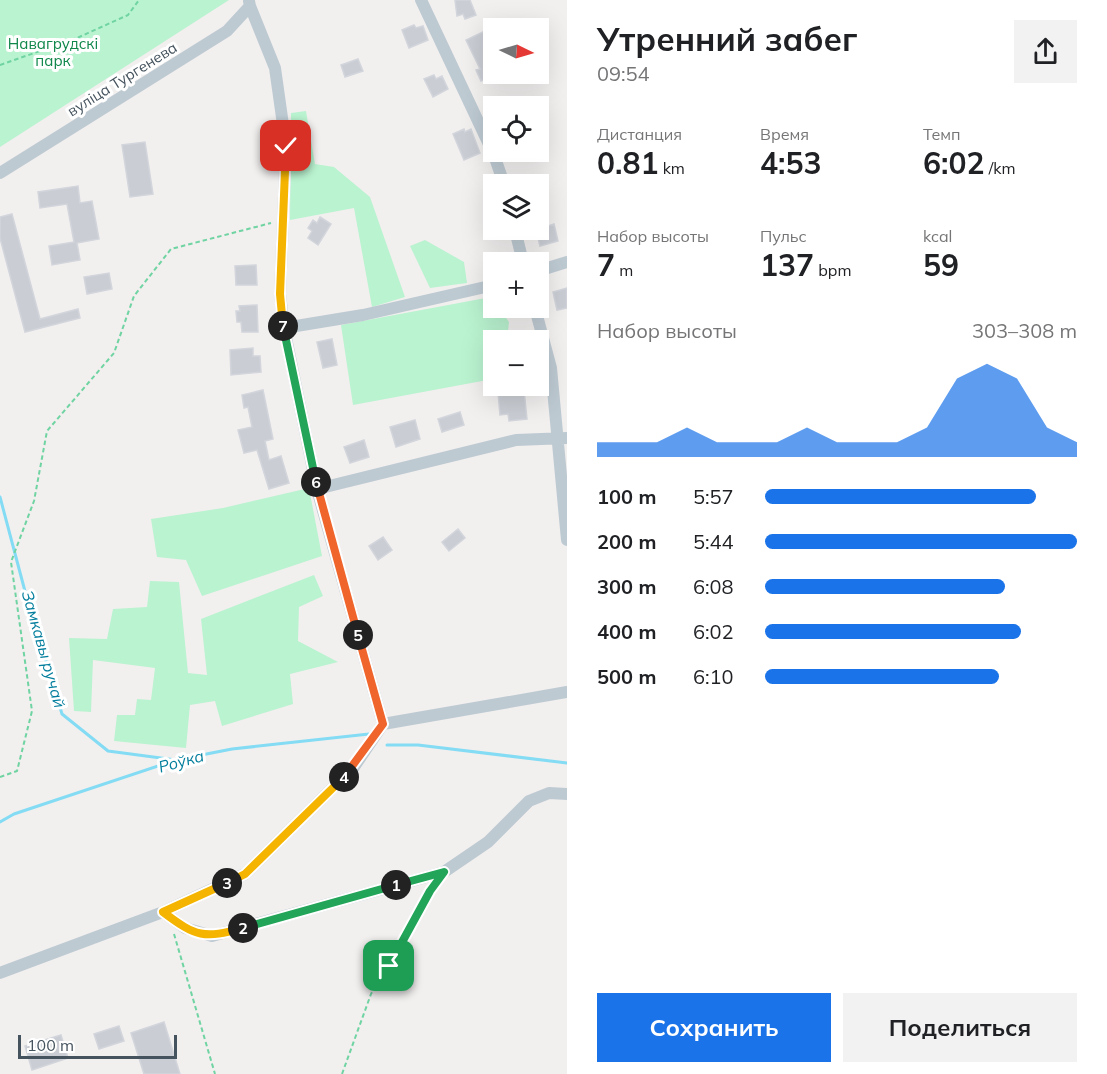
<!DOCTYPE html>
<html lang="ru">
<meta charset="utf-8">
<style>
body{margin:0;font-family:Mulish,sans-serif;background:#f2f2f2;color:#202124;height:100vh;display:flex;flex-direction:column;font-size:22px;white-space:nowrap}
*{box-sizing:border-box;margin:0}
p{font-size:20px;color:#757577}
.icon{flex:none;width:33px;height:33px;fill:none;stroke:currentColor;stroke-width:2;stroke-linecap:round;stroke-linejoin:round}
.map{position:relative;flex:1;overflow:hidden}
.sheet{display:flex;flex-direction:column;background:#fff;width:540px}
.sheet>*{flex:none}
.needle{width:39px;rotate:95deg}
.tools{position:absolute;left:483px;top:18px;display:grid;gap:12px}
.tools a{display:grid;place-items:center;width:66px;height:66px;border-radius:0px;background:#fff;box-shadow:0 6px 24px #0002;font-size:30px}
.scale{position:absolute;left:18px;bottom:15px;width:159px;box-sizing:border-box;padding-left:6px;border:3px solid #45535e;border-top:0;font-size:16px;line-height:21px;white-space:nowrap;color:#45535e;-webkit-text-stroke:4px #fff;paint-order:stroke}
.pin{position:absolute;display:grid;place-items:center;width:51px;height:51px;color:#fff;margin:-26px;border-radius:12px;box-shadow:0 3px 9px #0006}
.km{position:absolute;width:30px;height:30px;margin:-15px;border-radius:50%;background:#222;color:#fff;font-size:16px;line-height:30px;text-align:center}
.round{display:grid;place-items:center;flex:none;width:63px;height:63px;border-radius:0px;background:#f2f2f2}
.summary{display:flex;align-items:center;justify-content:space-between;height:102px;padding:0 30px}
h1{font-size:33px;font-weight:700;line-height:45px}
.figures{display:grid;grid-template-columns:repeat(3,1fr);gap:9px;height:102px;padding:6px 30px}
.figures div{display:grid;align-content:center}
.figures b{font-size:30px;font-weight:700}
.figures small{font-size:16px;font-weight:400}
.figures p{font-size:16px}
.chart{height:168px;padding:12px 30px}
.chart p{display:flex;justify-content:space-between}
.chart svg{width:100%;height:108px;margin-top:6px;fill:#1a73e8;opacity:.7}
.action{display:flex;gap:12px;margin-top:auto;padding:12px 30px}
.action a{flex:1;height:69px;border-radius:0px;background:#1a73e8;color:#fff;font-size:24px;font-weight:700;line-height:69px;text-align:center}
.action a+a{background:#f2f2f2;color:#202124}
ul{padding:0 30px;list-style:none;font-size:20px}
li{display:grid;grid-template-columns:96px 72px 1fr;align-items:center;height:45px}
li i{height:15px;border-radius:8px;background:#1a73e8}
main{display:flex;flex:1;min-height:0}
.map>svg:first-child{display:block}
</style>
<main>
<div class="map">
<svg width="567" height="1074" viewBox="0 0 567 1074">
<rect width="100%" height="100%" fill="#f2efef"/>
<path fill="#baf3d0" d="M0,0H229L0,147Z
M306,111L315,164L334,167L370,197L405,297L372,307L354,208L290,220L291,113Z
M425,240L464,262L467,283L430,288L410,246Z
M491,297L494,308H499L509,322L507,340H494L493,379L353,405L341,325Z
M309,488L322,556L202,596L186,560L157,557L151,519L223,508Z
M314,575L323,596L299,607L298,641L338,662L290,674L293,704L222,726L215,701L190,705L186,748L114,741L117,715H135L137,699L151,700L155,668L93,660L91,712L74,711L69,638L107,639L113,609L147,607L150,581L179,582L188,673L207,675L201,619Z"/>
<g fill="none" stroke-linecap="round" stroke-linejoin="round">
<path stroke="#83dcf3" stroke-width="3" d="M0,497L26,595L62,714L108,751L176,760
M387,745H418L567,763
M0,822L14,814L176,760L232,749L369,734"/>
</g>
<path fill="#caced4" stroke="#d2d5db" stroke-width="1.5" d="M455,0H470L476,15L465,19L463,14L457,16Z
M414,25L416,28L423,26L428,40L409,48L402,30Z
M485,31L494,48V76L481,81L476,70L480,69L466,40Z
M358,59L363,71L345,77L341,65Z
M434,75L436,79L442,76L448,89L433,97L424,79Z
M464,129L465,132L471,129L480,153L464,160L453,134Z
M145,142L153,194L130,197L122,145Z
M78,186L80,203L92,201L99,239L77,243L80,260L52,265L49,246L74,242L67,204L40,208L38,192Z
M12,214L40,319L78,309L80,318L25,332L0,238V217Z
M320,217L331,224L318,245L308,238L312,231L308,228L313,220L317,223Z
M554,224L558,241L540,246L536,230Z
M256,265L257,285H236L235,266Z
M109,273L112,289L87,294L84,277Z
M567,288V308L557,310L553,292Z
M257,305L258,332H242L241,322H237L236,311H240L239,306Z
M332,339L337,365L323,368L317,342Z
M253,348V356H260L261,372L231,375L230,350Z
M263,390L273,439L265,441L269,460L281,456L289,483L269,489L257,450L244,453L238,430L252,427L248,407L244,408L242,395Z
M524,390L527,419L509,421L508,414L500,415L498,392Z
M460,412L464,425L442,432L438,419Z
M415,420L420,439L396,447L390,427Z
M364,440L369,457L350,463L344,447Z
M458,529L465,538L449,551L442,542Z
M383,537L392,550L378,560L369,546Z
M164,1022L180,1074H144L131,1033Z
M119,1026L124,1041L99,1049L94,1034Z
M61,1035L68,1058L32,1070L25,1046Z"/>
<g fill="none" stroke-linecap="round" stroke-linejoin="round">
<path stroke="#6fd4a2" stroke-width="2" stroke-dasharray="4.5 3" stroke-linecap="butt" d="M0,65L77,38L128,15L139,0
M0,777L17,771L32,711L11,562L34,501L47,431L114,353L134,296L171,249L271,223
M174,934L215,1074
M342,1074L371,994L433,886"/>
<path stroke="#becad2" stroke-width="12" d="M421,0L494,155L504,184
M250,6L275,68L286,146L280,294L284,328L317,489L383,724
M0,173L227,31L250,6L249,1
M515,230L523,262
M538,271L567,262
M535,308L551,368L567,540
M284,328L363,315L494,285
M317,489L516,440L567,438
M163,912L185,928L212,936L444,872L488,842L529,801L549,793L567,794
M0,973L163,912L245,874L354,767L383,724L567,692"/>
</g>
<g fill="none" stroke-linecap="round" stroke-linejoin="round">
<g stroke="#fff" stroke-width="12">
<path id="split-1" d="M389,966L430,891L444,872L396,885"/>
</g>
<g stroke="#fff" stroke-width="12">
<path id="split-2" d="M243,928L396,885"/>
</g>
<g stroke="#fff" stroke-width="12">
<path id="split-3" d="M227,883L163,912C196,937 204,939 243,928"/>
</g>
<g stroke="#fff" stroke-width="12">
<path id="split-4" d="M227,883L245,874L344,777"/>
</g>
<g stroke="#fff" stroke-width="12">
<path id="split-5" d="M344,777L383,724L358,635"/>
</g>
<g stroke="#fff" stroke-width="12">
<path id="split-6" d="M316,482L358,635"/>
</g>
<g stroke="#fff" stroke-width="12">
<path id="split-7" d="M283,326L316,482"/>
</g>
<g stroke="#fff" stroke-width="12">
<path id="split-8" d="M283,326L280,294L286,146"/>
</g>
<use href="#split-1" stroke="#22a559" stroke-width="8"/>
<use href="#split-2" stroke="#22a559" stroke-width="8"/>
<use href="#split-3" stroke="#f5b400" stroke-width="8"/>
<use href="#split-4" stroke="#f5b400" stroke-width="8"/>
<use href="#split-5" stroke="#f0652b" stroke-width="8"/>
<use href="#split-6" stroke="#f0652b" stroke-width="8"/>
<use href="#split-7" stroke="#22a559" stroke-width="8"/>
<use href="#split-8" stroke="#f5b400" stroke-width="8"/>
</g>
<g text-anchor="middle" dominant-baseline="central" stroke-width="6" stroke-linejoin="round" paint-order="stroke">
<g font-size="15" fill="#0f864a" stroke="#fff">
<text x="53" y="43">Навагрудскі<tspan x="53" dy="17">парк</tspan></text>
</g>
<g font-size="15" fill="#45535e" stroke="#fff">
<text transform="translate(122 79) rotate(-32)">вуліца Тургенева</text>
</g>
<g font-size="16" font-style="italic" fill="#037e9d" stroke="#fff">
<text transform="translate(44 649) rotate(74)">Замкавы ручай</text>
<text transform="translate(181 761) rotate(-15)">Роўка</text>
</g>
</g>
</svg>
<div class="tools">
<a><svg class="needle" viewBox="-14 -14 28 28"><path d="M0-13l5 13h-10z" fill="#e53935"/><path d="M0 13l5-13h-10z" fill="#757577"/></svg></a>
<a><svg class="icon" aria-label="locate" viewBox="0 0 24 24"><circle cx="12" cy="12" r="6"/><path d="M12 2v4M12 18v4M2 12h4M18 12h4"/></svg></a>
<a><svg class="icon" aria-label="layers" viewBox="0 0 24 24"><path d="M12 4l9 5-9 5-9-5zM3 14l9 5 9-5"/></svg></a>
<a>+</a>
<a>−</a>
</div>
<div class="scale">100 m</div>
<div class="pin" style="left:389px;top:966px;background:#1e9e55"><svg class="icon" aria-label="arrive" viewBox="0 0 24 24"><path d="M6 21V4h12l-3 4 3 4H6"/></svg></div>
<div class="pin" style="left:286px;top:146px;background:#d93025"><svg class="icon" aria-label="check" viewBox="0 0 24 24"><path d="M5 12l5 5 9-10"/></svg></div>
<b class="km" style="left:396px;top:885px">1</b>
<b class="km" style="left:243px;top:928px">2</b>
<b class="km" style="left:227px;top:883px">3</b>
<b class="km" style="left:344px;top:777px">4</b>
<b class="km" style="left:358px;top:635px">5</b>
<b class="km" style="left:316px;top:482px">6</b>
<b class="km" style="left:283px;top:326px">7</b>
</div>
<section class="sheet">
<div class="summary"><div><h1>Утренний забег</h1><p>09:54</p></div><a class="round"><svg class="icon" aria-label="share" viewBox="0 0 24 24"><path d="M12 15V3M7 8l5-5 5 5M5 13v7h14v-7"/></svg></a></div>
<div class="figures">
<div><p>Дистанция</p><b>0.81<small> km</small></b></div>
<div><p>Время</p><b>4:53</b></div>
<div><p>Темп</p><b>6:02<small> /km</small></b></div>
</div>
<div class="figures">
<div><p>Набор высоты</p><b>7<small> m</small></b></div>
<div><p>Пульс</p><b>137<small> bpm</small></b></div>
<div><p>kcal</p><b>59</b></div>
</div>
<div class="chart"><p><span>Набор высоты</span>303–308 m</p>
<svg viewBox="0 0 160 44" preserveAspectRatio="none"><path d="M0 44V38L10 38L20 38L30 32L40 38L50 38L60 38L70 32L80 38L90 38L100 38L110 32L120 12L130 6L140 12L150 32L160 38V44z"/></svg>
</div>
<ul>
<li><b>100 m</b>5:57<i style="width:87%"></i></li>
<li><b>200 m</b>5:44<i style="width:100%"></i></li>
<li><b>300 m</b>6:08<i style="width:77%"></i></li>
<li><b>400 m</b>6:02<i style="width:82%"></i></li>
<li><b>500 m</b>6:10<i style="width:75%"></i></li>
</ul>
<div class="action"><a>Сохранить</a><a>Поделиться</a></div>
</section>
</main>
